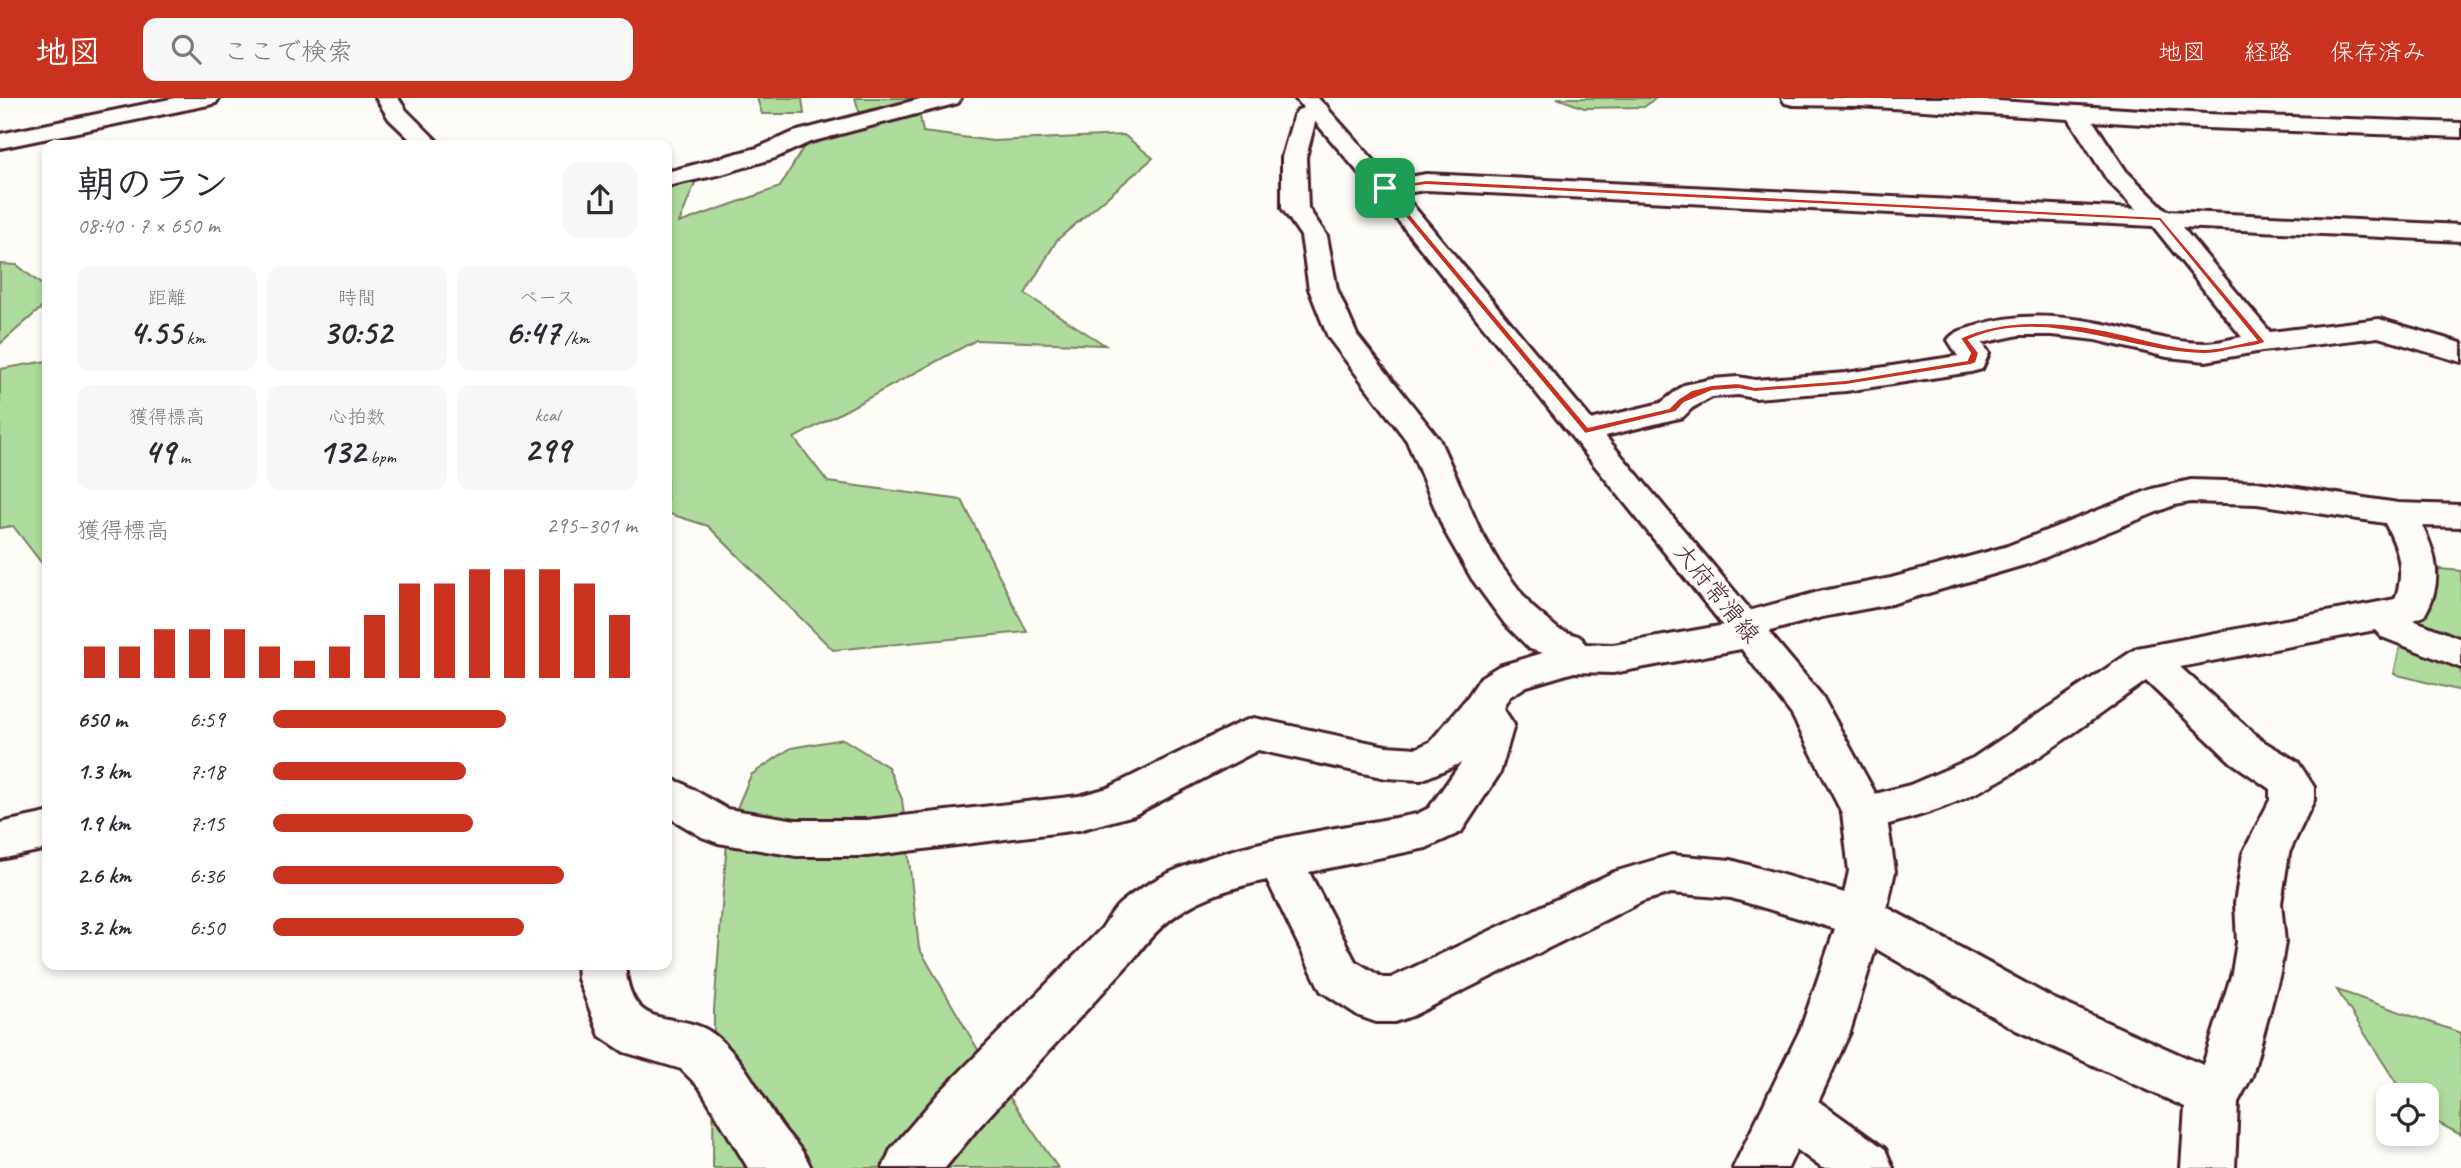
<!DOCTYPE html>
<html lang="ja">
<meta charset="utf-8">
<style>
body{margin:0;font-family:Caveat,"Klee One",sans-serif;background:#f7f7f7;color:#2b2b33;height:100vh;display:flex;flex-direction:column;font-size:26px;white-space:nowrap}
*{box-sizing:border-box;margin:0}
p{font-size:23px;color:#7c7c81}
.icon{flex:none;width:38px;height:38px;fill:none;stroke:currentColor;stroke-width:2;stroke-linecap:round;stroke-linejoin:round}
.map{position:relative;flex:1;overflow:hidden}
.side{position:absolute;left:42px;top:42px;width:630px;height:830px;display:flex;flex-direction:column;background:#fff;border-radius:14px;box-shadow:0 4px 10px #0003}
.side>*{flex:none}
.buttons{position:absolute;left:2376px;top:985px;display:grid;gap:14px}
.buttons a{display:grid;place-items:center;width:63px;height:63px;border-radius:14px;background:#fff;box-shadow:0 4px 10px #0003;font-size:35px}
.pin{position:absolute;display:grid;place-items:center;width:60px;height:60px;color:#fff;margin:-30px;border-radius:14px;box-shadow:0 4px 10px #0006}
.round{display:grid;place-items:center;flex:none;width:74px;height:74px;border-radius:14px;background:#f7f7f7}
.overview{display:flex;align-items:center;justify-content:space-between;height:119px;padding:0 35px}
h1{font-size:38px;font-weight:800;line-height:52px}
.metrics{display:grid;grid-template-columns:repeat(3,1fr);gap:10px;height:119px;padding:7px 35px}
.metrics div{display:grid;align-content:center;border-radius:14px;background:#f7f7f7;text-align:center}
.metrics b{font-size:35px;font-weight:800}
.metrics small{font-size:19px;font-weight:400}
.metrics p{font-size:19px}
.chart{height:196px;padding:14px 35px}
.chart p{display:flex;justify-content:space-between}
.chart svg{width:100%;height:126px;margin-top:7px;stroke:#c8321e;stroke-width:6}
ul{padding:0 35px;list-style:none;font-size:23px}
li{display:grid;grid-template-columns:112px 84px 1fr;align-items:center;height:52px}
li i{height:18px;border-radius:9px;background:#c8321e}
header{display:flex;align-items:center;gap:42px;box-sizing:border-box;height:98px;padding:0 35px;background:#c8321e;color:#fff}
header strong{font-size:33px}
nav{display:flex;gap:38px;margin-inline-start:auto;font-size:24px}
.search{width:490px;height:63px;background:#f7f7f7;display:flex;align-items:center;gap:18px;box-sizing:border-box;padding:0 24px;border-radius:14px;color:#7c7c81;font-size:26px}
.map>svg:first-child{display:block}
</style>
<header>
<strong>地図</strong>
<div class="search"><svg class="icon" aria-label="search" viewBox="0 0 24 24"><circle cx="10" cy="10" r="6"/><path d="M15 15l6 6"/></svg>ここで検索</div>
<nav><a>地図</a><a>経路</a><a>保存済み</a></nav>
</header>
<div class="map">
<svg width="2461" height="1070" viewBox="0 0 2461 1070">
<rect width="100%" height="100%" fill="#fdfcf7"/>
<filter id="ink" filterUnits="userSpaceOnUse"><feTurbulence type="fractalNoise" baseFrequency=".0143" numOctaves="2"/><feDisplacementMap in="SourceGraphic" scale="14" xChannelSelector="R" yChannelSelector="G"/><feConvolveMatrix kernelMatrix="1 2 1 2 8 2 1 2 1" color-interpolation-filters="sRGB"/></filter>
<g filter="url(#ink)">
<path fill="#addc9c" stroke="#7c7e64" stroke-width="2" d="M757,0H802L804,16H762Z
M855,0H928L917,3L923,34L993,43L1124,37L1153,60L1057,142L1025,196L1105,247L976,242L794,340L828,384L962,402L1027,534L833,552L708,428L667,415V68L697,80L679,125L780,89L810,38L863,26Z
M1557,0H1656L1644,9L1584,10Z
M0,166L17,167L47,191V205L0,246Z
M47,263V472L13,428L0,430V271Z
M2440,471L2461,473V593L2394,576L2404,530Z
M843,641L888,669L902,701L919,850L984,962L1058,1070H713L714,912L728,731L751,677L791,650Z
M2337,892L2461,935V1037L2427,1019V998L2404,997Z"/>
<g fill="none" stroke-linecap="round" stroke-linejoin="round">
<g stroke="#4a1f2b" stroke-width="6">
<path id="minor" d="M175,0H219L216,5L208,7L0,50V36Z
M376,0H398L406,12L441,47H416L389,21Z
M924,0H961L958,5L810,44L775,60L722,76L667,88V74L757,50L794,34Z
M1782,0H1950L2206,16L2461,25V39L2206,30L2093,23L2126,73L2167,113L2461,127V143L2182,129L2270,234L2379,221L2461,245V264L2378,239L2262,253L2206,263L2167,259L2096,242L2052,237H2019L1982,245L1989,255L1982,271L1971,274L1846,293L1755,300L1738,297L1712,299L1692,310L1683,319L1585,343L1574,340L1569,333L1574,326L1661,305L1684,287L1712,281L1738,279L1755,282L1846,275L1958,258L1948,242C1954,233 1966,231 1976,228C2014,215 2059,217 2099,225C2134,232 2169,245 2205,245C2217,245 2230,241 2242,239L2153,128L1426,92L1385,98L1376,95L1372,90L1376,85L1426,76L2136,111L2108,83L2069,21L1858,8L1793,7L1785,5Z
M1318,5L1326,7L1329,12L1326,17L1316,21L1306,59L1308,110L1327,138L1337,191L1357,237L1439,341L1481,434L1499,465L1531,508L1558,531L1581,539L1585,546L1613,547L1725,527L1730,518L1822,493L1891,480L2005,449L2152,391L2191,382L2257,384L2398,405L2461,407V429L2422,428C2438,459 2443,487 2424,518L2413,522L2461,541V570L2382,539L2375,532L2180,569L2261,642L2298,664L2314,689V702L2289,755L2281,805L2285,844L2280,875L2252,978L2238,1004L2235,1070H2181L2185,1009L2016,932L1849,835L1731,800L1671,795L1643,803L1412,918L1395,924H1376L1359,918L1321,893L1267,782C1211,794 1170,810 1136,858L978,1030L945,1070H883L891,1051L940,994L1102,830C1108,821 1114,810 1122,804C1192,746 1328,733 1417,716L1429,710L1461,665L1421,682L1386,680L1258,652L1134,717L1079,732L867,758H796L718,745L702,739L667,718V680L682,685L727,711L796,722H867L1079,698L1108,690L1239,625L1254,620L1386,648L1417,650L1430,644L1467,600L1481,579L1499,568L1543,555L1530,551L1505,526L1472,481L1445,434L1407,343L1328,239L1309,191L1301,138L1282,110V59L1294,17L1298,12ZM2191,404L2257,406L2385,425C2398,450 2406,473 2395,501L2137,550L1973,660L1910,687L1848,703L1842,715L1848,727C1869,734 1880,728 1900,723C1994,700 2068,638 2146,583L2231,664L2270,691V702L2243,755L2235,805L2237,844L2232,875L2203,967L2052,900L1879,805L1731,762L1671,757L1614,774L1391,880H1383L1355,863L1309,774L1426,750L1461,734L1500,675L1514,627L1503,610L1509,599L1527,588L1574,574L1613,575L1752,549L1766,545L1771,536L1770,533L1822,519L1891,506L2031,465L2174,407Z
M47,715V751L0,761V725Z
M577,866H625C631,943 681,907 717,939C745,963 760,996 780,1026C793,1044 802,1049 811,1070H748L700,990L681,971L624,954L600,938L578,881Z
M1788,988L1807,995L1885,1051L1893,1070H1822L1769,1031L1762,1013L1769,995Z"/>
</g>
<g stroke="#4a1f2b" stroke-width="6">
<path id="major" d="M1295,0H1318L1394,85L1822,598L1886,715L1895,773L1885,819L1850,934L1788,1070H1733L1801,930L1839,819L1849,773L1842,715L1792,617L1730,536L1376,95Z"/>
</g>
<use href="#minor" fill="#fdfcf7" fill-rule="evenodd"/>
<use href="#major" fill="#fdfcf7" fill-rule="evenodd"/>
</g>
</g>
<path fill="#c8321e" stroke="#fff" stroke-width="2" fill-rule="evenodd" d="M1426,82L2161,119L2266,244C2258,249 2245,249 2235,251C2225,253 2214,257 2203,256C2128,255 2042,208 1969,242L1979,255L1976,265L1971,267L1846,287L1755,294L1738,291L1712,293L1684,305L1676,314L1585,336L1381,90ZM1426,87L2159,123L2256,242C2239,245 2220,251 2203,251C2167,250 2133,237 2098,231C2054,223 2001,221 1960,240L1970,255L1967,262L1846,282L1755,289L1738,285L1712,287L1692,292L1678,301L1669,310L1588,329L1390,92Z"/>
<g text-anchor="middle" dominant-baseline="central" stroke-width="6" stroke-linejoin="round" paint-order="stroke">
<g font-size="24" fill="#4a1f2b" stroke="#fdfcf7">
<text transform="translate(1717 495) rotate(51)">大府常滑線</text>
</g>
</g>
</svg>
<div class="buttons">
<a><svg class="icon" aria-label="locate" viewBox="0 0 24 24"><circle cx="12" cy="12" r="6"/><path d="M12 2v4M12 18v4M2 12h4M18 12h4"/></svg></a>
</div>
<div class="pin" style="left:1385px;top:90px;background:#1e9e55"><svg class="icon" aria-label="arrive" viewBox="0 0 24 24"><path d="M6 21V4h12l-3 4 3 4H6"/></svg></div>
<section class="side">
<div class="overview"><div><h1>朝のラン</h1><p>08:40 · 7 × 650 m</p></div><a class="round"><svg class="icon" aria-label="share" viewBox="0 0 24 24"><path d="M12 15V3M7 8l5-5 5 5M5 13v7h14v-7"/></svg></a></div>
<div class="metrics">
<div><p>距離</p><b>4.55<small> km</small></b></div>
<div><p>時間</p><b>30:52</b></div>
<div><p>ペース</p><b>6:47<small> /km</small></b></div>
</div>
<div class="metrics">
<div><p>獲得標高</p><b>49<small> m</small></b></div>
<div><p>心拍数</p><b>132<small> bpm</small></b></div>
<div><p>kcal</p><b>299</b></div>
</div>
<div class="chart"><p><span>獲得標高</span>295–301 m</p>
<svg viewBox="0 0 160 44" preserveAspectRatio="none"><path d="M5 44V33M15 44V33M25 44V27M35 44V27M45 44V27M55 44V33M65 44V38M75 44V33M85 44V22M95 44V11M105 44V11M115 44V6M125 44V6M135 44V6M145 44V11M155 44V22"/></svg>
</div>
<ul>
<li><b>650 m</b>6:59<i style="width:64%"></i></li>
<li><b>1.3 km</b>7:18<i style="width:53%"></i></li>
<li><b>1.9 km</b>7:15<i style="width:55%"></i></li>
<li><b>2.6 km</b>6:36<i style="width:80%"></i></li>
<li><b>3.2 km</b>6:50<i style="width:69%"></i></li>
</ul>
</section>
</div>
